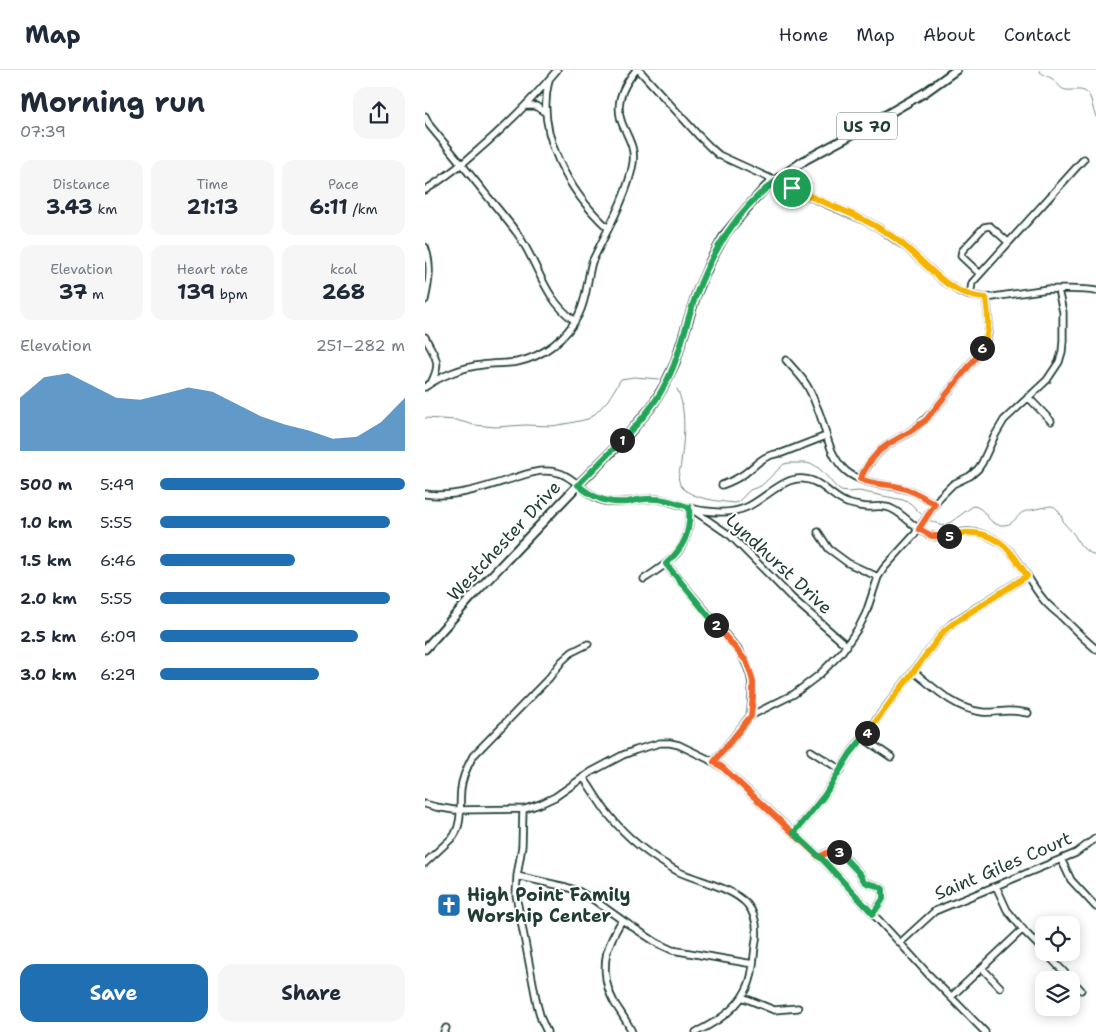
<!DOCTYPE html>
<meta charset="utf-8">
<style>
body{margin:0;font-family:"Shantell Sans",sans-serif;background:#f6f6f7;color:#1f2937;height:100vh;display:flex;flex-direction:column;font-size:19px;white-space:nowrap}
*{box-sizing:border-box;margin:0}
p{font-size:16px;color:#747a83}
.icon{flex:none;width:28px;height:28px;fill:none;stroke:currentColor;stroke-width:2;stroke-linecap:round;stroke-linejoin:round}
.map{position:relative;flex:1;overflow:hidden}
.details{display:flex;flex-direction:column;background:#fff;width:425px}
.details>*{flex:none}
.buttons{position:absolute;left:610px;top:846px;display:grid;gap:10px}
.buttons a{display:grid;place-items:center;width:45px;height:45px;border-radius:10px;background:#fff;box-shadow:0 2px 12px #0003;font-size:25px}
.pin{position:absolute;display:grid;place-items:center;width:42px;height:42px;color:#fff;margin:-21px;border:2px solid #fff;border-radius:50%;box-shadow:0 1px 5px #0007}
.km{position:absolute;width:25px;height:25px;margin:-12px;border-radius:50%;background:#222;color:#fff;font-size:14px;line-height:25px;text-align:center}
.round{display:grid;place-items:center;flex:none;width:52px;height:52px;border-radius:15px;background:#f6f6f7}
.summary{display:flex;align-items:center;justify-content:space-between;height:85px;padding:0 20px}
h1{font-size:28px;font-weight:700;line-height:38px}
.metrics{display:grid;grid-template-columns:repeat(3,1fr);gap:8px;height:85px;padding:5px 20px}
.metrics div{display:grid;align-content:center;border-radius:12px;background:#f6f6f7;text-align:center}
.metrics b{font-size:21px;font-weight:700}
.metrics small{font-size:14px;font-weight:400}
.metrics p{font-size:14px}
.chart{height:140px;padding:10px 20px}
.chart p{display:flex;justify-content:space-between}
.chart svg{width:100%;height:90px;margin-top:5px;fill:#1f6fb2;opacity:.7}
.action{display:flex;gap:10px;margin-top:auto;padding:10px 20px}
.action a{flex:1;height:58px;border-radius:15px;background:#1f6fb2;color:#fff;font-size:20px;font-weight:700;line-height:58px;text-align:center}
.action a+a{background:#f6f6f7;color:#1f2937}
ul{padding:0 20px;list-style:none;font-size:16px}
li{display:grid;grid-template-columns:80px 60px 1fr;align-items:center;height:38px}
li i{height:12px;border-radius:6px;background:#1f6fb2}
header{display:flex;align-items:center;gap:30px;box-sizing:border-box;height:70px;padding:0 25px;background:#fff;border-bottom:1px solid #e0e1e3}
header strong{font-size:24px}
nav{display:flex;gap:28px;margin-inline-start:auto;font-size:18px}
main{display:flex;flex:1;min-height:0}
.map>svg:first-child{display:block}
</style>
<header>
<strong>Map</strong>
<nav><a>Home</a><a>Map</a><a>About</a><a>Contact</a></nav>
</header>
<main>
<section class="details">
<div class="summary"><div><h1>Morning run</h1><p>07:39</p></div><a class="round"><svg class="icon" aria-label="share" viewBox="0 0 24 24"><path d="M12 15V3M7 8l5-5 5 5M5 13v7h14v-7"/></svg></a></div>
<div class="metrics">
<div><p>Distance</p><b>3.43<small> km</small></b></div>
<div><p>Time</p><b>21:13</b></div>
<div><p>Pace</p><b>6:11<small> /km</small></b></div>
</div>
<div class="metrics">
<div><p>Elevation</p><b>37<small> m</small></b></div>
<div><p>Heart rate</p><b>139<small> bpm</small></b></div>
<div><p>kcal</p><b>268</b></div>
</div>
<div class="chart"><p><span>Elevation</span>251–282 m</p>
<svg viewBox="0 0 160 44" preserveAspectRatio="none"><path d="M0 44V18L10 8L20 6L30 12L40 18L50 19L60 16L70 13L80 15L90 21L100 27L110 31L120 34L130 38L140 37L150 30L160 18V44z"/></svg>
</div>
<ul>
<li><b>500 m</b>5:49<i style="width:100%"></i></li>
<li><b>1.0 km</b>5:55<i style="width:94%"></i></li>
<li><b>1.5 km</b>6:46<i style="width:55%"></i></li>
<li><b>2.0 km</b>5:55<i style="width:94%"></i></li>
<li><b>2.5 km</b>6:09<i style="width:81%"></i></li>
<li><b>3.0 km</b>6:29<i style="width:65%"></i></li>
</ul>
<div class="action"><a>Save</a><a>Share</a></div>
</section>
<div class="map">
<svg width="671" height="962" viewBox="0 0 671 962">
<rect width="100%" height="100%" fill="#fff"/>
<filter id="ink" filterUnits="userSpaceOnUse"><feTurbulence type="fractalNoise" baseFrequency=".02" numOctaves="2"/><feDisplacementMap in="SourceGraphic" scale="10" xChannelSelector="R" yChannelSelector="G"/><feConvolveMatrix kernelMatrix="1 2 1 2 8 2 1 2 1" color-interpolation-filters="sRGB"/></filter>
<g filter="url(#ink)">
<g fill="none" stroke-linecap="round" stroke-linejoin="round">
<path stroke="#758883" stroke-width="1" d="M615,0V2C619,5 622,6 626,8C632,11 634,19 641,20C649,21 658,17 664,25C668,31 667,40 671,47
M252,319C262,338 259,371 256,392C256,398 252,406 254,411C258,429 295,431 309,433L313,432L325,420L336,416L359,394L364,393H381L389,395L396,400L411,417L416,421L423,422L434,421L478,430L485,433L496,444
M0,348L31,350L49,355L71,357L100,355L127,356L145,353L163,349L170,344L183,330L196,309L209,307L234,309
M504,450L518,456L526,452L548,436C561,437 562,454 575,455C589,456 589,448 598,442C600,441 621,437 625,436C628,436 630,437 632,439C635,442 637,448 639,453C641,456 644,458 647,462C651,466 653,473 658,478C662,481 667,484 671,486"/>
<g stroke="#1f3d34" stroke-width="9">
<path id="minor" d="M214,0L273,65L286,78L294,85L390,129L441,151L454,158L482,178L518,211L535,222L543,225L561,228L623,219C639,220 655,218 671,221
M124,10C110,64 145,123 183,158
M101,36H111L121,43
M0,46L5,56C25,80 44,103 63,127C73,139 83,151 92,163C114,194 118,228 150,251
M0,120C14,112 26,102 38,93C73,64 103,35 132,0
M0,177C7,195 4,212 0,230
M555,204L536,186L537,181L559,157L565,156L583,172
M545,225L547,213L659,89
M0,267C9,286 18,291 6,313
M361,290C367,297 374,304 379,311C384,318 388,327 391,335C402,357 401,383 421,401C439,416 462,413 483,420C493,423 501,429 510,434
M0,317C15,306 39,297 57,295C69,293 80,294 92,292C118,287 142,268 154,244C162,228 162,209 167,192C181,162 203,125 208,93C210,80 205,71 200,60C188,37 196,18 211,0
M603,327L626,351
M435,409C442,395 450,383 464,374C472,368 482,365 490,358C508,344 521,325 535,307C543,296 554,286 560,273C566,259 563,243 561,228
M297,415C305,412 312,409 319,404C334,393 337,385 357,383L401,366
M0,424C30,428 57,418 86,409C96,406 108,401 119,401C126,401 135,402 141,406C154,413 164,427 179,431C197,436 215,427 233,429C249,431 264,440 281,441C295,443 309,443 322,437C340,429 359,406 379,409C396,410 406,427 422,433C429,435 437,437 444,437C452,437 459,435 467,439C482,446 491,462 508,466C517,468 525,465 534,463C548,460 562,464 574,472C594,485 603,511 618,529C624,537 633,543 640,550C650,560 660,570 671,579
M268,440L306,466L367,528L422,576
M393,462L404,479L423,493L453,507
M241,494L314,581C329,604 329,619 325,646
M219,509C248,490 268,476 264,437
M488,601C508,617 530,639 557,642C566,643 575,641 584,641C590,641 597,642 603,643
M438,668L466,687
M386,681L416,700
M289,692L325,646L369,624L394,605L416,583L434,557L441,543L453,507L459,498L490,464L515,427L528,414L545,406L553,399L557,393L569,367L579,350L622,310L634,292L637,282L638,271V242L633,220
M158,707C167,719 174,733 184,745C202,768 228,788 254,802C276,812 306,817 322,834C333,847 333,862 330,877C328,892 328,909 320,922C310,941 290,953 271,962
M0,734L11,737L29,740L100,739L115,734L130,727L166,702L198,685L211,680L235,673H245L254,675L283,689L297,697L399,791L475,873L504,905L560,962
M98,740L97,776L92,806L91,825L112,934L116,949L122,962
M369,763L399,726L425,684L519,561L530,551L602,506
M394,787C402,783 408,778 416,783L435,804L439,811L443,813L453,816L458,819V829L448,843
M636,789L646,810L671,837
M0,793L29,766C38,751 34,736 36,719C37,707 42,697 48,686L124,608L137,591L147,582L163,574
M92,806L141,817L153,821L169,830L197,850L232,873L247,880L328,894
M571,816L582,840L600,862L619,881
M197,850C193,857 189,864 186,871C177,890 179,914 189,932C195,942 202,951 207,962
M475,873L510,841L651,783L671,768
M620,882L656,920
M557,898L575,917
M317,927L349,940L373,938
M526,927L598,859
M19,962L21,958"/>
</g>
<g stroke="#1f3d34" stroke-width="11">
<path id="major" d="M0,579L52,521L153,415L201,367L227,336L239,316L250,293L271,225L286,190L301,163L321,139L341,117L380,90L419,69L499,23L531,0"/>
</g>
<use href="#minor" stroke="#fff" stroke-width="5.5"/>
<use href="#major" stroke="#fff" stroke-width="7"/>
</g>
</g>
<g fill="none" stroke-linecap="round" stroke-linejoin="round" filter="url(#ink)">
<g stroke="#fff" stroke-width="10">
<path id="split-1" d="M197,370C213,354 229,336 239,316C255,288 260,255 271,225C286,183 314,137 351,111L367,118"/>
</g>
<g stroke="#fff" stroke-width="10">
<path id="split-2" d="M197,370L153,415C168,428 183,434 203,432C212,430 221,428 230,429C242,429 253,434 264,437C266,463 259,477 241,494L291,555"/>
</g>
<g stroke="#fff" stroke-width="10">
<path id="split-3" d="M291,555L321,591L325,601L328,612V626L326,646L289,692L297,697L394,787L408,780L414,782"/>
</g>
<g stroke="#fff" stroke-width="10">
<path id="split-4" d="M414,782L435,804L439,811L442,813L453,816L458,819V829L448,844L399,791L369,763L399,726L425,684L442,663"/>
</g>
<g stroke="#fff" stroke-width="10">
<path id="split-5" d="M442,663L519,561L530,552L602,506C597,498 592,490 586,483C570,463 547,459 524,466"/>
</g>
<g stroke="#fff" stroke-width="10">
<path id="split-6" d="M524,466H507L494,459L510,434C497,426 485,419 470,416C458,414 446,414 435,409L443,394L454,381L465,373L486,361L501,350L552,286L557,278"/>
</g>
<g stroke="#fff" stroke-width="10">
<path id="split-7" d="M367,118C395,132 427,142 454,158C464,164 473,170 482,178C508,200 524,225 561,228C563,245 566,262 557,278"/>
</g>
<use href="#split-1" stroke="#22a559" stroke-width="6"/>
<use href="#split-2" stroke="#22a559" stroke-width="6"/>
<use href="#split-3" stroke="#f0652b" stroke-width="6"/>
<use href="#split-4" stroke="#22a559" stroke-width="6"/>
<use href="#split-5" stroke="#f5b400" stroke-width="6"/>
<use href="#split-6" stroke="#f0652b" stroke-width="6"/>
<use href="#split-7" stroke="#f5b400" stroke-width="6"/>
</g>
<defs>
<g id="church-square" transform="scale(1.25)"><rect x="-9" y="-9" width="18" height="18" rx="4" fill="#1f6fb2" stroke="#fff"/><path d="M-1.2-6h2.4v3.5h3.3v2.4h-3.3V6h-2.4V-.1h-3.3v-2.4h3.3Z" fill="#fff"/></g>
</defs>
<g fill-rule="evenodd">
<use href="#church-square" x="24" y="835"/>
</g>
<g text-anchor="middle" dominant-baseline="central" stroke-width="4" stroke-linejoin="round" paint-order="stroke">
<rect fill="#fff" stroke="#627771" stroke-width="1" x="412" y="42.5" width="60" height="27" rx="4"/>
<g font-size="16" font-weight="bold" fill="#1f3d34">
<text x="442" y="56">US 70</text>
</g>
<g font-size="18" fill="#1f3d34" stroke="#fff">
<text transform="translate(79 471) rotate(-47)">Westchester Drive</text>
<text transform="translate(354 494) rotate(43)">Lyndhurst Drive</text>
<text transform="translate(578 796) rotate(-23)">Saint Giles Court</text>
</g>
<g font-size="18" font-weight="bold" fill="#1f3d34" stroke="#fff" text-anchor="start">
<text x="42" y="825">High Point Family<tspan x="42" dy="21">Worship Center</tspan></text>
</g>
</g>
</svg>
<div class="buttons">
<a><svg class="icon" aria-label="locate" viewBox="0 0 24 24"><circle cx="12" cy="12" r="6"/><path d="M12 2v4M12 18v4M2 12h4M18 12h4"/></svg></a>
<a><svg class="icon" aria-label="layers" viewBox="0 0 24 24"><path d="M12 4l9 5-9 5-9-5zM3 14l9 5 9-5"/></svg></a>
</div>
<div class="pin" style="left:367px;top:118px;background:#1e9e55"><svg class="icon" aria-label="arrive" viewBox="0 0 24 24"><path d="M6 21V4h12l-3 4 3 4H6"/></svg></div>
<b class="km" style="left:197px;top:370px">1</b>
<b class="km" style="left:291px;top:555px">2</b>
<b class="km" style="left:414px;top:782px">3</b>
<b class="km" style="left:442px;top:663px">4</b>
<b class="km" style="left:524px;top:466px">5</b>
<b class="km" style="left:557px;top:278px">6</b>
</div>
</main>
